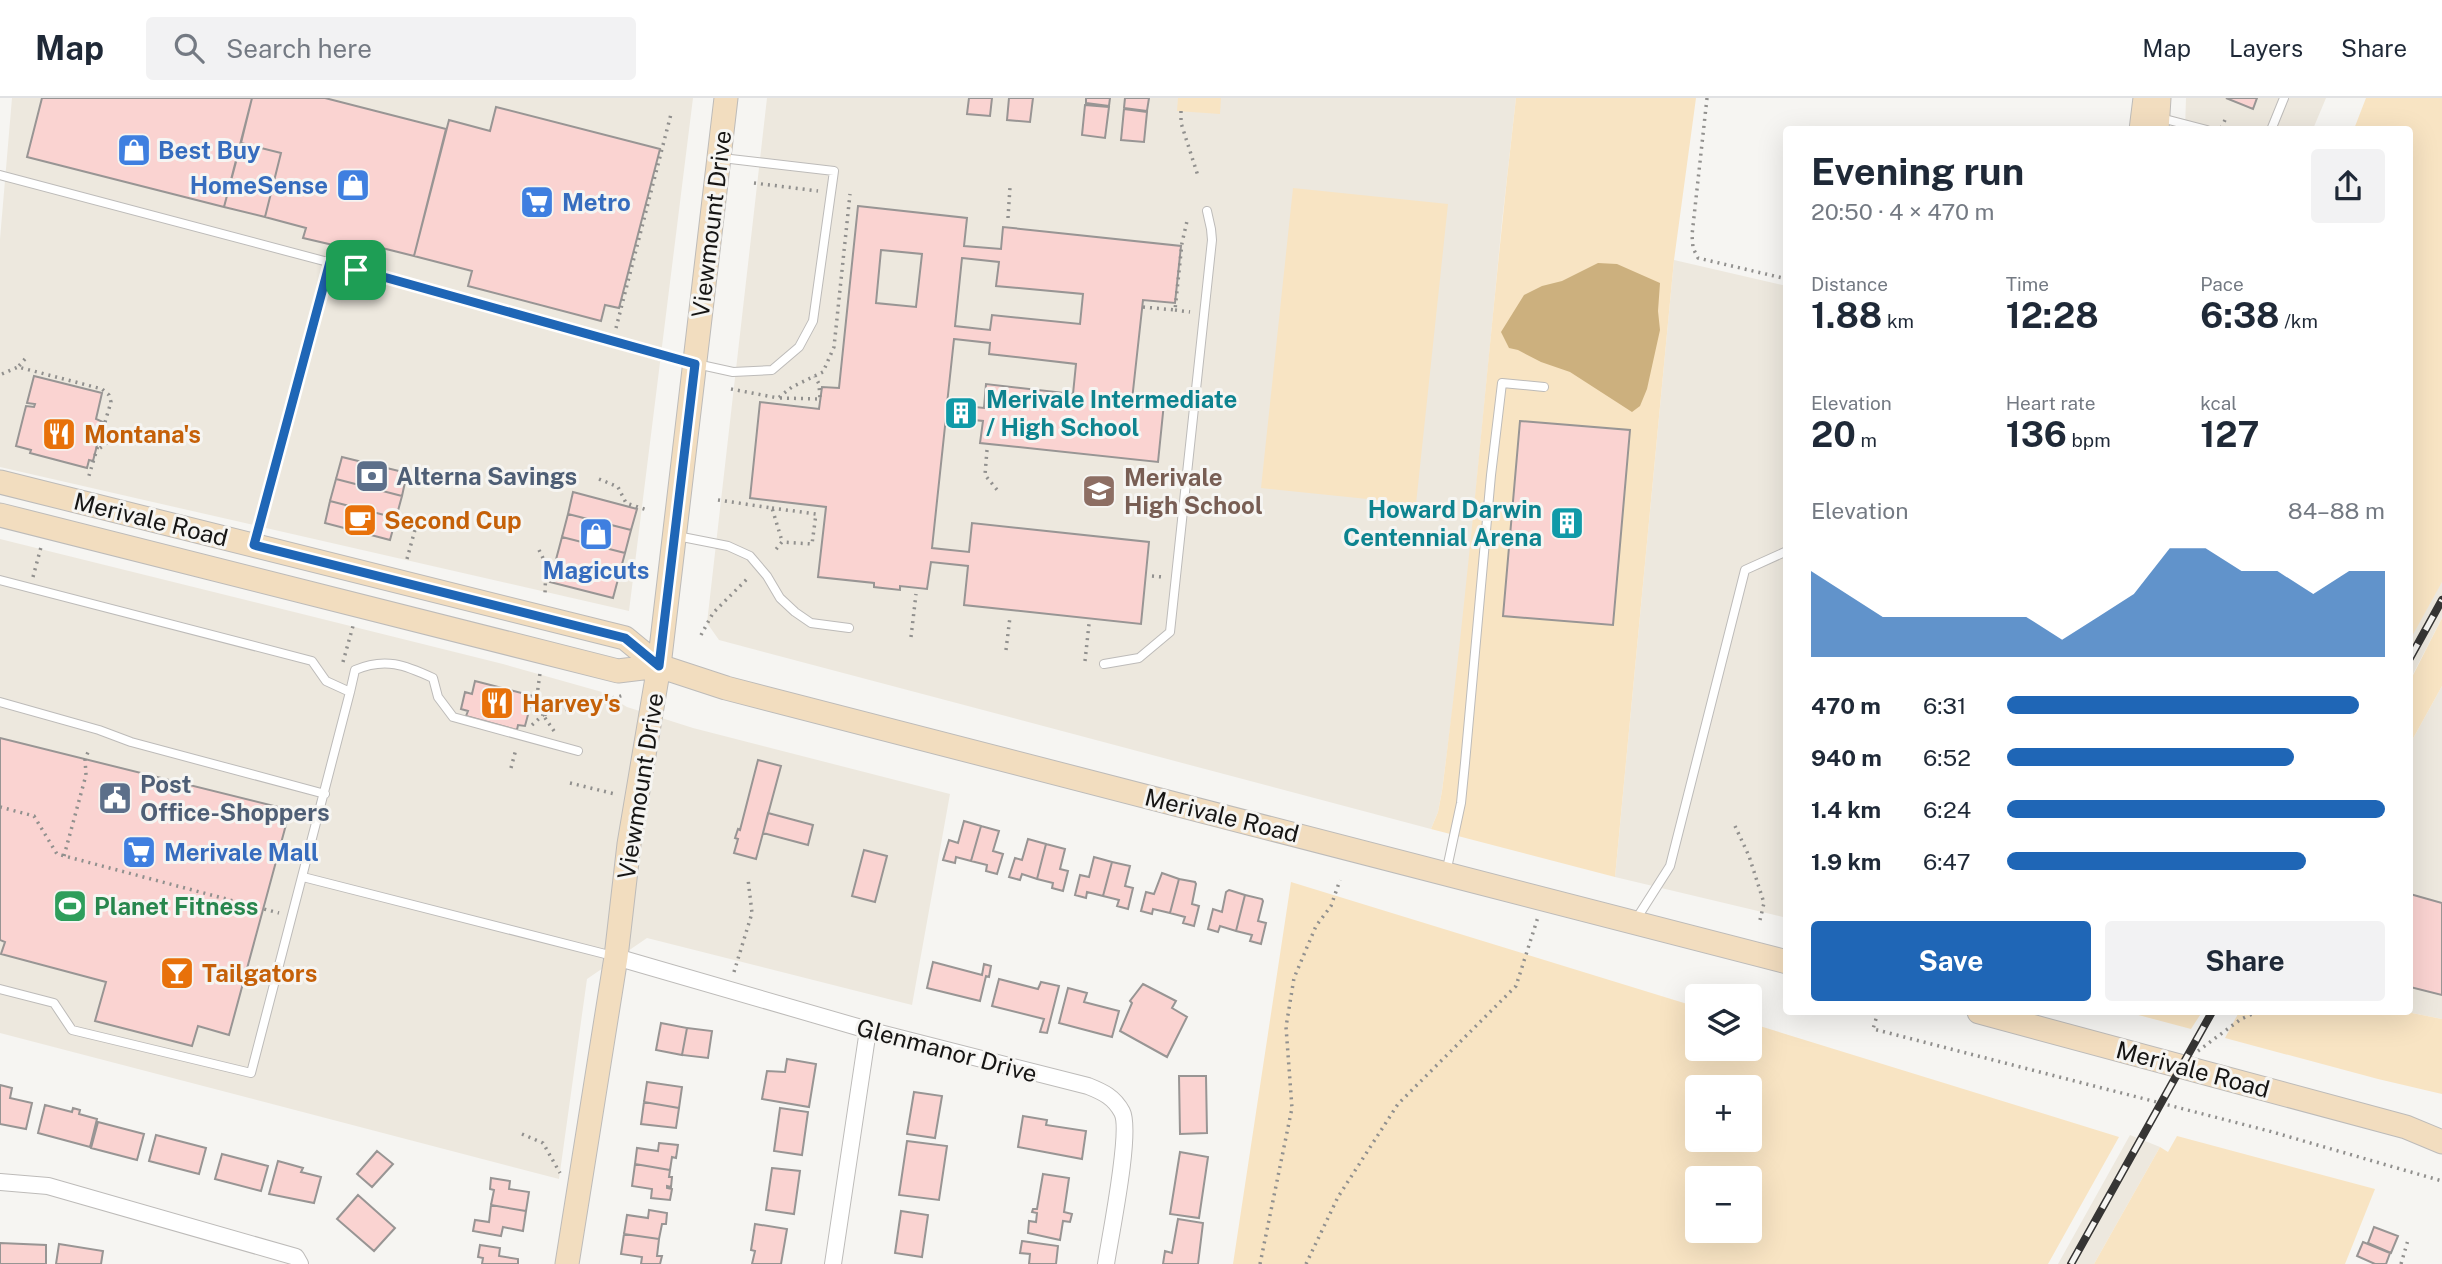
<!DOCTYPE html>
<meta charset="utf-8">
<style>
body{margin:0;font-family:"Public Sans",sans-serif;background:#f2f2f3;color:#1f2937;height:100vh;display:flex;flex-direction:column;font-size:26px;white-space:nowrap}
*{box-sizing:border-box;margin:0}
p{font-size:23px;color:#747a83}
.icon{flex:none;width:38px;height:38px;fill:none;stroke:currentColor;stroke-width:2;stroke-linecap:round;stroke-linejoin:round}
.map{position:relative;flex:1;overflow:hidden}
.panel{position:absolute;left:1783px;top:28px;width:630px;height:889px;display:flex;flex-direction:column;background:#fff;border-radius:7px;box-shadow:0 7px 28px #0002}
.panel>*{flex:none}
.buttons{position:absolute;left:1685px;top:886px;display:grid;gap:14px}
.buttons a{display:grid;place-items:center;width:77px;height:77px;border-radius:7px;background:#fff;box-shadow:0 7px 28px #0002;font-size:35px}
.pin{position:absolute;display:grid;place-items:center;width:60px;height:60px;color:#fff;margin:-30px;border-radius:14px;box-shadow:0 4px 10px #0006}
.round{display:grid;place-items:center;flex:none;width:74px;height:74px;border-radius:7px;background:#f2f2f3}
.headline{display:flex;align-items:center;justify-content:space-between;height:119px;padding:0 28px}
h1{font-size:38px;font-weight:700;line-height:52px}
.stats{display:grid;grid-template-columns:repeat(3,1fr);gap:10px;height:119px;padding:7px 28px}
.stats div{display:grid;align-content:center}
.stats b{font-size:35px;font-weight:700}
.stats small{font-size:19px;font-weight:400}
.stats p{font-size:19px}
.chart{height:196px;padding:14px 28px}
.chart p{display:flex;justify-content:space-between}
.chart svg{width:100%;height:126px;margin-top:7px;fill:#1f66b6;opacity:.7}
.action{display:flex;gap:14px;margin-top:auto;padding:14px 28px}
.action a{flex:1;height:80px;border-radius:7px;background:#1f66b6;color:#fff;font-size:28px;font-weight:700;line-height:80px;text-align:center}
.action a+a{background:#f2f2f3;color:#1f2937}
ul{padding:0 28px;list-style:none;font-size:23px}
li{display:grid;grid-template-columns:112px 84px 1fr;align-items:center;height:52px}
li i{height:18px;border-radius:9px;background:#1f66b6}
header{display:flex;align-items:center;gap:42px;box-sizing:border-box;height:98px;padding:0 35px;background:#fff;border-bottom:2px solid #e0e1e3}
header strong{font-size:33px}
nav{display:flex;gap:38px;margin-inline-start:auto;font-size:24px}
.search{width:490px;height:63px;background:#f2f2f3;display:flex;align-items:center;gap:18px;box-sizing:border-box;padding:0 24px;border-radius:7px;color:#747a83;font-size:26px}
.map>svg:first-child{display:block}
</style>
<header>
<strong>Map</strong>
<div class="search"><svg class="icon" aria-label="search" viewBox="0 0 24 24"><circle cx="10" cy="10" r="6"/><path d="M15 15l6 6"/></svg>Search here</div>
<nav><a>Map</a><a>Layers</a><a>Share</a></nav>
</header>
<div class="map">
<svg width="2442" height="1166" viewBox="0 0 2442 1166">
<rect width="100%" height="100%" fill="#f6f5f2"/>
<path fill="#ede8de" d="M12,0H693L629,513L0,369V141Z
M767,0H1516L1502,124L1461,546L1442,693L1438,714L1431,731L719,542L707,525Z
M2186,0H2326L2313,31L2185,32Z
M1674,162L1787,188V820L1615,779Z
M0,441L503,566L602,594L627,609L693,630L950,696L912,907L647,840L587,881L559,1081L0,935Z
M2442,483V520L2410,582V541Z
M2442,588V921L2407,914H2410V646Z
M2130,1037L2160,1049L2094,1166H2058Z"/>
<path fill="#f8e4c3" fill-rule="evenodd" d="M1178,0H1221L1220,16L1177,13Z
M1516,0H1696L1674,162L1615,779L1431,731L1438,714L1442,693C1472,463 1489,231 1516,0Z
M2366,0H2442V484L2410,542V32L2354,31Z
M1293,90L1448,106L1416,406L1261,390Z
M2442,520V588L2410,646V583Z
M1291,784L1697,909L1698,950H1750V925L2119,1039L2048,1166H1233ZM1698,989H1750V1041H1698ZM1698,1080H1750V1132H1698Z
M2127,914H2202L2191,931Z
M2239,914H2407L2442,921V996L2378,981L2225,940Z
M2177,1038L2375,1091L2345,1166H2094L2160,1049L2168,1054Z"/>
<path fill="#ccb07e" d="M1598,165L1617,166L1660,185L1658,213L1660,232L1647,291L1640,308L1632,314L1570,274L1541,264L1518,252L1509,250L1501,234L1524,197L1542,188L1562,183Z"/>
<path fill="#fad3d1" stroke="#989594" stroke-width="2" fill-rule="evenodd" d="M42,0H252L224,109L27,59Z
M252,0H325L446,31L414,158L362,145L359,153L303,140L306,130L265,119L281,55L241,45Z
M969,0H992L990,18L967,16Z
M1009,0H1033L1030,24L1007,22Z
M1086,0H1110L1109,8L1086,5Z
M1125,0H1149L1147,13L1124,10Z
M2226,0H2257L2253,11Z
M1085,7L1109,9L1105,40L1082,37Z
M496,9L660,51L619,210L605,207L601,223L468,188L472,173L414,158L449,22L490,33Z
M1124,11L1147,14L1144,44L1121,42Z
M241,45L281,55L265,119L224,109Z
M858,108L967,120L964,148L1001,151L1003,129L1181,148L1175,205L1143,202L1132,302L1164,305L1158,364L980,345L983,323L946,319L932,450L969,454L972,425L1149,444L1141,526L964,507L968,468L931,464L927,491L900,488V492L874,489V485L818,479L826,409L750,400L760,304L819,311L822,289L839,290ZM881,152L922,156L916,209L876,205ZM962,160L999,164L996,188L1083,196L1080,226L992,217L990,232L955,228ZM954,241L990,245L989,256L1076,266L1073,296L986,286L984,310L947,306Z
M34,278L102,295L96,321L103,324L93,363L89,362L87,370L30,355L31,352L16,348L26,308L34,309L35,306L27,305Z
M1520,323L1630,332L1613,527L1503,518Z
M342,359L407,375L402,398L336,381Z
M336,381L402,398L396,420L330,403Z
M573,394L637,411L631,432L568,416Z
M330,403L396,420L390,442L325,425Z
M568,416L631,432L625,455L562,439Z
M562,439L625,455L613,500L550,484Z
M475,583L533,598L525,628L518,627L517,632L466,618L468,613L461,611L465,594L472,596Z
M0,640L290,712L229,937L198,928L192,948L95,923L106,884L1,856L5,844L0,842Z
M758,662L781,668L756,761L734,755L738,741L735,740L738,731L740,732Z
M768,715L813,727L808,747L763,735Z
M964,723L981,728L971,763L956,759L955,765L943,762L949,742L958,745Z
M981,728L999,733L993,753L1003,756L997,776L986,773L987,767L971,763Z
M1028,741L1046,746L1037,781L1022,776L1020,782L1009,779L1015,760L1022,762Z
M1046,746L1065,751L1060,771L1068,773L1063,793L1052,790L1053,785L1037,781Z
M864,752L887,758L875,804L852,798Z
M1094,759L1112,764L1103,798L1087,794L1086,800L1075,797L1080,777L1089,779Z
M1112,764L1130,768L1125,788L1133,790L1128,811L1117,808L1119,802L1103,798Z
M1162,775L1179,781L1170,815L1153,811L1152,816L1141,813L1146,794L1154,796Z
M1179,781L1195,784L1196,786L1192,806L1199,808L1194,828L1183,825L1185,819L1170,815Z
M1229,792L1245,797L1236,833L1220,828L1218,834L1208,831L1213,811L1222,814L1226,794Z
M2410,796L2442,805V897L2410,889Z
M1245,797L1262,801L1263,803L1258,823L1266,825L1261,846L1250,843L1252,837L1236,833Z
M933,864L982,877L984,866L991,868L989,879L986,878L980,903L927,890Z
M999,881L1038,891L1041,884L1059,888L1047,935L1040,934L1044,921L992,908Z
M1143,886L1176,903L1172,910L1187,919L1167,959L1120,933L1132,905L1130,903Z
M1068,890L1087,895L1084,904L1119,913L1112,939L1059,925Z
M661,925L687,930L682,957L656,952Z
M687,930L712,933L708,960L682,957Z
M787,961L816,966L809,1009L762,1001L767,973L785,974Z
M1179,978H1206L1207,1035L1180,1036Z
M647,984L682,989L679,1010L644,1004Z
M0,987L12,990L10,1000L32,1005L26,1031L0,1026Z
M914,994L942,998L935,1040L907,1036Z
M644,1004L679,1010L676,1030L641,1026Z
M45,1007L72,1014L73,1010L80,1012L79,1016L97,1021L90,1049L38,1035Z
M780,1010L808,1014L802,1057L774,1053Z
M1023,1018L1047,1022L1046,1027L1086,1033L1082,1061L1018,1049Z
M98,1024L144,1036L137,1062L91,1050Z
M156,1037L206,1050L199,1076L149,1063Z
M907,1043L947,1048L939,1102L899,1097Z
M659,1045L678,1047L676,1060L672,1059L670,1072L635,1066L637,1050L658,1053Z
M377,1053L393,1066L372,1089L357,1076Z
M1180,1054L1208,1059L1199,1120L1170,1116Z
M222,1056L268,1068L261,1093L215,1081Z
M278,1063L303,1070L301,1074L321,1079L314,1105L269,1096Z
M635,1066L670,1072L669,1079H672L671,1089L667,1088V1090L672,1091L670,1102L651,1100L652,1091L632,1088Z
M772,1070L800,1073L794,1116L766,1112Z
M1043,1076L1069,1080L1064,1114L1072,1116L1070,1124L1063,1123L1060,1142L1028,1135L1029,1123L1036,1124L1037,1115L1032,1114L1033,1111H1037Z
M491,1080L510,1083L509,1091L529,1094L526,1113L491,1107L494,1092L490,1091Z
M358,1097L395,1130L374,1153L337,1121Z
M491,1107L526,1113L523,1133L503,1129L501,1138L473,1133L475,1122L489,1124Z
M649,1112L667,1115L666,1126H662L659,1141L624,1136L627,1117L648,1120Z
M901,1113L928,1117L922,1159L895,1155Z
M1178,1121L1203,1125L1198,1166H1163L1165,1153L1172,1155Z
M755,1126L787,1131L781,1166H752L755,1153L751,1152Z
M2374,1129L2398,1138L2391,1155L2368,1145Z
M624,1136L659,1141L657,1158H662L660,1166H641L642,1159L621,1156Z
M1022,1143L1058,1148L1056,1166H1029L1030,1156L1020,1155Z
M2363,1144L2390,1155L2386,1166H2375L2357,1158Z
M0,1145L46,1147V1166H0Z
M59,1146L103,1153L101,1166H56Z
M480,1147L500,1150L499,1158L518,1161V1166H482L483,1160L478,1159Z"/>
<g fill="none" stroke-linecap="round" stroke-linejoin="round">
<g stroke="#bdbbb9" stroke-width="10">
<path id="lane" d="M2161,20L2207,32
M2271,32L2284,0
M0,77L373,176L660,258L733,274L772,272L799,249L813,223L834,73L722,60
M677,438L728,448L750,458L767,478L780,500L795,514L811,525L849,530
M255,444L330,164
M0,482L312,563L326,583L350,594L251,975L72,932L54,905L0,891
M1104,566L1139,560L1170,534L1212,142L1211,131L1207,113
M350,594L355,572C385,559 405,567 433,580L438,599L453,619L578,653
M0,604L99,632L131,644L325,696
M1446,775L1461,705L1465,665L1491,377L1502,285L1544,289
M303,779L613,858
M1635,823L1670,768L1745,472L1787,453"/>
</g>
<g stroke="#bdbbb9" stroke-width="18">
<path id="street" d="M616,859L868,932L1088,988C1103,994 1114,999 1122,1014C1132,1033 1110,1139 1106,1166
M0,1084L48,1088L296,1159L300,1166
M833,1166L868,932"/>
</g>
<g stroke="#bdbbb9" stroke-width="25">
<path id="secondary" d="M2141,32L2145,0
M2157,32L2159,0
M0,384L625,540L659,568L726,590L1787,864
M0,417L618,573L659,568
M1979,914L2406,1029L2442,1044
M567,1166L616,859L629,746L659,568L726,0"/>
</g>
<path stroke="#91908e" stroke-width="3.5" stroke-dasharray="2 5" stroke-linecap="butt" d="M1707,0L1692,137L1693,150L1698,160L1787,181
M1181,13V25L1198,78
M2221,30L2225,22
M754,85L818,93
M1008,120L1010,89
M1143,209L1175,212L1182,145L1187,123
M1175,212L1190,214
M616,230L671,16
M25,261L18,269L102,291L109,297L111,304L88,381
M2,276L18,269
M731,291L778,300L792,289L823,274L834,249L850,96
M780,300L820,301L819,286L815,278
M100,350L115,339
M987,352L985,377L998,393
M599,381L618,389L626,405L647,412
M718,402L772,410L782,443
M772,410L816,416L812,446L782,444L773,455
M539,452L546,466L545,496
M407,461L419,417
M1152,478L1163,479
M33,479L41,449
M701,537L713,515L748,480
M911,539L916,496
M1006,552L1010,519
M1085,563L1089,526
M343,564L353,528
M532,627L543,617L536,605L540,575
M554,633L543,617L625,597
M511,670L516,651
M570,685L615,696
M0,709L34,718L57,756L279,815
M1735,728L1749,758L1764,805L1760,822
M64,758L86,677L85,661L89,652
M734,874L752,815L748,781
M1878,914L1873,931L2269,1033L2442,1083
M2198,953L2241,921L2257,914
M522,1036L543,1045L560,1075
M1260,1166L1292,1010L1286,929L1294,880L1316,828L1331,808L1340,782
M1306,1166L1338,1099L1398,1006L1516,888L1538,819
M2401,1166L2408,1142"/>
<use href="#lane" stroke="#fff" stroke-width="8"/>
<use href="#street" stroke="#fff" stroke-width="16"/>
<use href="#secondary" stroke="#f2ddbf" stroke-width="23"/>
<g stroke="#363534" stroke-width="8">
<path id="rail" d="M2410,560L2442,502
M2071,1166L2212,914"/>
</g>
<use href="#rail" stroke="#f6f5f2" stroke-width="5" stroke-dasharray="16" stroke-linecap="butt"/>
</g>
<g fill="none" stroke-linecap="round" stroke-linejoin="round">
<g stroke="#fff" stroke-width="14">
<path id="route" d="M330,164L695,266L659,568L625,540L254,447Z"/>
</g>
<use href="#route" stroke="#1f66b6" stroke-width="9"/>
</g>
<defs>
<g id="shop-square" transform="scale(1.75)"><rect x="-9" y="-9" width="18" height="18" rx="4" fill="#3f7fe0" stroke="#f6f5f2"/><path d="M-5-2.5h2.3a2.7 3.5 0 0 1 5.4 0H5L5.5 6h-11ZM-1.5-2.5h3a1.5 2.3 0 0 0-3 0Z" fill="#fff"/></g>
<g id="supermarket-square" transform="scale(1.75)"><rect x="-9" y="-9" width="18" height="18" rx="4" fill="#3f7fe0" stroke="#f6f5f2"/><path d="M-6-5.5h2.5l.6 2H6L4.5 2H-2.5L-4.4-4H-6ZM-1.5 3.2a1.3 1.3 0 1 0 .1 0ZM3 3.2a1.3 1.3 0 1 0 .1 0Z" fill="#fff"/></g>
<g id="building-square" transform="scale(1.75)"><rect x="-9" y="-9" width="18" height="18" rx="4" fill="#0f9aa8" stroke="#f6f5f2"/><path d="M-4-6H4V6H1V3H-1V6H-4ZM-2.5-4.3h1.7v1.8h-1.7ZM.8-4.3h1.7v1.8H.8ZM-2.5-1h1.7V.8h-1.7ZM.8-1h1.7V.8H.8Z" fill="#fff"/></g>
<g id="restaurant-square" transform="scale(1.75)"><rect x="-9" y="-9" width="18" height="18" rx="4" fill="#e8710a" stroke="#f6f5f2"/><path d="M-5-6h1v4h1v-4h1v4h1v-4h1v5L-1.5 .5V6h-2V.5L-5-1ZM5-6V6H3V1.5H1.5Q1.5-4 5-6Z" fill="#fff"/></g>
<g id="bank-square" transform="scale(1.75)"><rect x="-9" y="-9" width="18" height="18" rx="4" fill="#5c6f8a" stroke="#f6f5f2"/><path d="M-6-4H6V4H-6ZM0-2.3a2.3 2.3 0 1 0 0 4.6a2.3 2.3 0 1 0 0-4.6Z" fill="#fff"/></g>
<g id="school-square" transform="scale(1.75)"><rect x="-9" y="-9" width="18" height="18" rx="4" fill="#8d6e63" stroke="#f6f5f2"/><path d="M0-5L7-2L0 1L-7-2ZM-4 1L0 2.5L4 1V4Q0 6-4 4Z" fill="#fff"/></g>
<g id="cafe-square" transform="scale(1.75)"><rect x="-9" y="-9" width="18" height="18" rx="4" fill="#e8710a" stroke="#f6f5f2"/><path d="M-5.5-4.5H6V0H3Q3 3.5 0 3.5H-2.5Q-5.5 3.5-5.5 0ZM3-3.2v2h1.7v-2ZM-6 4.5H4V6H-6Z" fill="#fff"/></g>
<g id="civic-square" transform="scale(1.75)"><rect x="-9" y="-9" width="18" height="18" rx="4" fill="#5c6f8a" stroke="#f6f5f2"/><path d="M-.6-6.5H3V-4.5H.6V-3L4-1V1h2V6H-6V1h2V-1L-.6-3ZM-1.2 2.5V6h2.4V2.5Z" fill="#fff"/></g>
<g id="stadium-square" transform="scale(1.75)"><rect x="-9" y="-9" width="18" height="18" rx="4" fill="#2e9e5b" stroke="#f6f5f2"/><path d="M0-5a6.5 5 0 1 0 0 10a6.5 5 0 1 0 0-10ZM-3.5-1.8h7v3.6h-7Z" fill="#fff"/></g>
<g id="bar-square" transform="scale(1.75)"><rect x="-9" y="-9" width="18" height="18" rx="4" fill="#e8710a" stroke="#f6f5f2"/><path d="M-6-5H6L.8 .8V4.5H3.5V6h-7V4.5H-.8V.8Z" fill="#fff"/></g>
</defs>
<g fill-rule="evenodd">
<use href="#shop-square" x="134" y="52"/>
<use href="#shop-square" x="353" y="87"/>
<use href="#supermarket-square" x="537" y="104"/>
<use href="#building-square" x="961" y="315"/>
<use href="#restaurant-square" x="59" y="336"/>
<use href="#bank-square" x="372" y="378"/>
<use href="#school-square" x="1099" y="393"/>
<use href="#cafe-square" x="360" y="422"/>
<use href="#building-square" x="1567" y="425"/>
<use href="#shop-square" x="596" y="436"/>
<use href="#restaurant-square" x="497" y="605"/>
<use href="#civic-square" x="115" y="700"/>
<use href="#supermarket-square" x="139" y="754"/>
<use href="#stadium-square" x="70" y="808"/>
<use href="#bar-square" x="177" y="875"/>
</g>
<g text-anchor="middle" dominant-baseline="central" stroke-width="6" stroke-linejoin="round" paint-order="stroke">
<g font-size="24" font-weight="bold" fill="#366cbe" stroke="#f6f5f2" text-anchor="start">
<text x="158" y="52">Best Buy</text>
<text x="328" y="87" text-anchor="end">HomeSense</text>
<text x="562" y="104">Metro</text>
<text x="596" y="472" text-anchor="middle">Magicuts</text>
<text x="164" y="754">Merivale Mall</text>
</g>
<g font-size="24" fill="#161514" stroke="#f6f5f2">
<text transform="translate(711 126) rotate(-83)">Viewmount Drive</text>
<text transform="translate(151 421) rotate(14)">Merivale Road</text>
<text transform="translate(640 688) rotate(-81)">Viewmount Drive</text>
<text transform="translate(1222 717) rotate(14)">Merivale Road</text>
<text transform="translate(947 952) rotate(15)">Glenmanor Drive</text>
<text transform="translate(2193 971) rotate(15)">Merivale Road</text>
</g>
<g font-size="24" font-weight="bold" fill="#0d838f" stroke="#f6f5f2" text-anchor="start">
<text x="986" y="301">Merivale Intermediate<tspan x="986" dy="28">/ High School</tspan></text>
<text x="1542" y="411" text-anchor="end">Howard Darwin<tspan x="1542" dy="28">Centennial Arena</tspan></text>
</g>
<g font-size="24" font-weight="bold" fill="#c56008" stroke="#f6f5f2" text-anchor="start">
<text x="84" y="336">Montana's</text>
<text x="384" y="422">Second Cup</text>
<text x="522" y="605">Harvey's</text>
<text x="202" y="875">Tailgators</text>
</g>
<g font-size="24" font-weight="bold" fill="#4e5e75" stroke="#f6f5f2" text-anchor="start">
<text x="396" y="378">Alterna Savings</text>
<text x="140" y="686">Post<tspan x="140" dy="28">Office-Shoppers</tspan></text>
</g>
<g font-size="24" font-weight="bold" fill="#785e54" stroke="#f6f5f2" text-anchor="start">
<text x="1124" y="379">Merivale<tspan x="1124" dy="28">High School</tspan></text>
</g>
<g font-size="24" font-weight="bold" fill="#27864d" stroke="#f6f5f2" text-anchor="start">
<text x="94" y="808">Planet Fitness</text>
</g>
</g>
</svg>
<div class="buttons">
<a><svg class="icon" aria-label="layers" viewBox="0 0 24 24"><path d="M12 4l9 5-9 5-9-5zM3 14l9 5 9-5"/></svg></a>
<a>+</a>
<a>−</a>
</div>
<div class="pin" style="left:356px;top:172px;background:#1e9e55"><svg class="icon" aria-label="arrive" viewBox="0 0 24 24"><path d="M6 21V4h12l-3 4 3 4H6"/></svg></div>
<section class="panel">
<div class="headline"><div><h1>Evening run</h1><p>20:50 · 4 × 470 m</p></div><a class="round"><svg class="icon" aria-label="share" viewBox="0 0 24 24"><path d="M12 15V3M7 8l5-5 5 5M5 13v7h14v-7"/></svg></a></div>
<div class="stats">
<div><p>Distance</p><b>1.88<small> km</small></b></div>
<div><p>Time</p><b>12:28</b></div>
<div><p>Pace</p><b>6:38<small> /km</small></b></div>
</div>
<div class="stats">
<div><p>Elevation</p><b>20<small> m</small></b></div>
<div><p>Heart rate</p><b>136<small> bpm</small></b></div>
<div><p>kcal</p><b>127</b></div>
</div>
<div class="chart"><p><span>Elevation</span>84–88 m</p>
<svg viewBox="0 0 160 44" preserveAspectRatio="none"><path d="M0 44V14L10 22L20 30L30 30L40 30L50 30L60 30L70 38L80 30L90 22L100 6L110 6L120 14L130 14L140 22L150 14L160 14V44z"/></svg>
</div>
<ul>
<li><b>470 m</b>6:31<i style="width:93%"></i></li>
<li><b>940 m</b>6:52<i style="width:76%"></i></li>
<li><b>1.4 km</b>6:24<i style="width:100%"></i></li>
<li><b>1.9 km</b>6:47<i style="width:79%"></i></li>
</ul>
<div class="action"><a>Save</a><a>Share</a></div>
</section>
</div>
